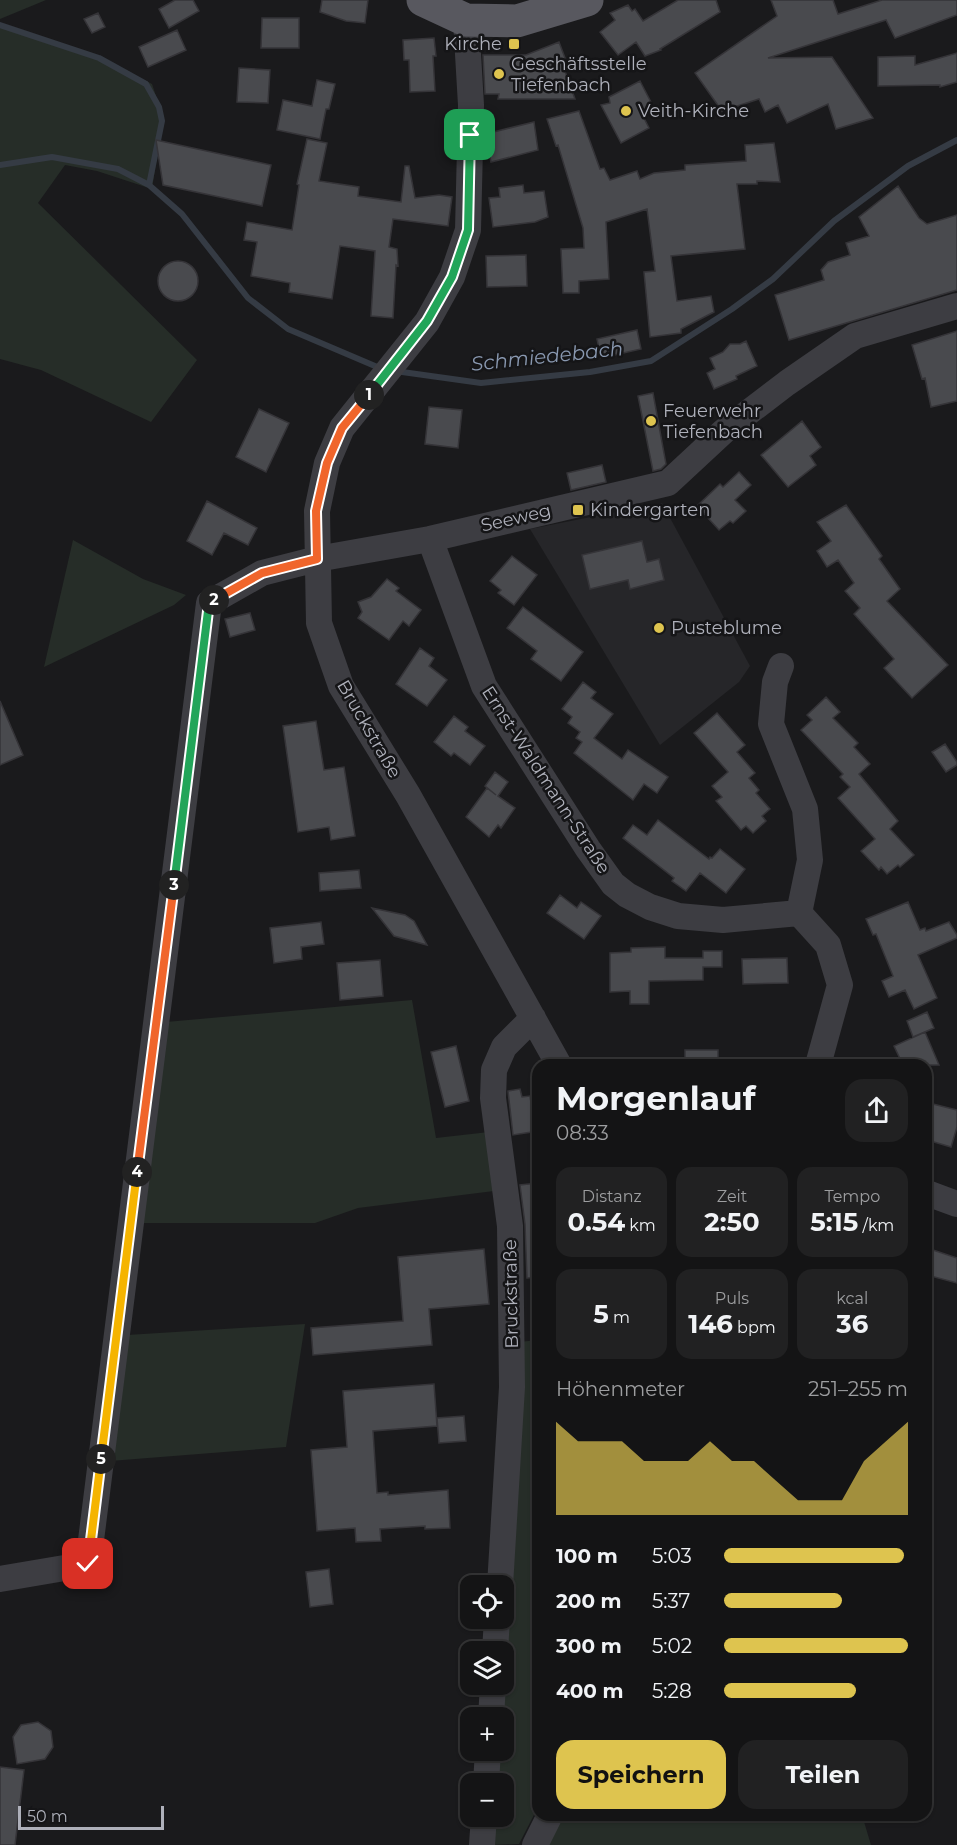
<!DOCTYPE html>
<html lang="de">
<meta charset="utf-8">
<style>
body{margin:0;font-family:Montserrat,sans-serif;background:#212122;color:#f1f3f6;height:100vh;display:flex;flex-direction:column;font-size:22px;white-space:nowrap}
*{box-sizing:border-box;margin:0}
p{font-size:20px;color:#9d9ea0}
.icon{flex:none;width:33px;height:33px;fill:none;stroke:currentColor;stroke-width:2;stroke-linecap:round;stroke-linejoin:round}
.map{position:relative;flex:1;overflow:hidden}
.side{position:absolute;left:532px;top:1059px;width:400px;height:762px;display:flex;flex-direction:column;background:#141415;border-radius:18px;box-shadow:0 2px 4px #0004,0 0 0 2px #333334}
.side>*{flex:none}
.fabs{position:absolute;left:460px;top:1575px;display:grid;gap:12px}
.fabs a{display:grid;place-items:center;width:54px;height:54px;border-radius:12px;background:#141415;box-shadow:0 2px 4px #0004,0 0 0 2px #333334;font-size:30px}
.scale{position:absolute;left:18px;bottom:15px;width:146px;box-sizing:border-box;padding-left:6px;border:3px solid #aeb0ba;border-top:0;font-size:16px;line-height:21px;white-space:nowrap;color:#aeb0ba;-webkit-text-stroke:4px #151517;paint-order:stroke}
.pin{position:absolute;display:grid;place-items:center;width:51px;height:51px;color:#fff;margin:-26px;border-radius:12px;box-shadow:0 3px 9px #0006}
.km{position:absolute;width:30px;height:30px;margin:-15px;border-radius:50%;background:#222;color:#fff;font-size:16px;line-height:30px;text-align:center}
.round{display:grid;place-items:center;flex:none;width:63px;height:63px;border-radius:18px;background:#212122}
.headline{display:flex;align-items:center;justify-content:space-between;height:102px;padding:0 24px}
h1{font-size:33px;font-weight:700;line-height:45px}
.figures{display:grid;grid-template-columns:repeat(3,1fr);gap:9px;height:102px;padding:6px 24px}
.figures div{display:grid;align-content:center;border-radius:15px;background:#212122;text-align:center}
.figures b{font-size:26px;font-weight:700}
.figures small{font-size:16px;font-weight:400}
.figures p{font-size:16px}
.chart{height:168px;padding:12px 24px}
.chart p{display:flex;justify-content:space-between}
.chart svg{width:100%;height:108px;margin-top:6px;fill:#dec44f;opacity:.7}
.primary-button{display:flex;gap:12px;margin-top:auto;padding:12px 24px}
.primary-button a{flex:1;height:69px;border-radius:18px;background:#dec44f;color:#111;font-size:24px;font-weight:700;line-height:69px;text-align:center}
.primary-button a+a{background:#212122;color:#f1f3f6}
ul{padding:0 24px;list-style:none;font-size:20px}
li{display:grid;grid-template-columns:96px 72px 1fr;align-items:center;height:45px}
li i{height:15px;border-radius:8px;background:#dec44f}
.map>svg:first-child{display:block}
</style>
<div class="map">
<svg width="957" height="1845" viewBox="0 0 957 1845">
<rect width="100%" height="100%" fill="#1a1a1c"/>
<path fill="#262629" d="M662,503L750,666L739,682L660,745L530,529Z"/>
<path fill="#262d28" d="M0,0H46L0,19Z
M0,23L92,53L152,84L163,117L152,189L97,171L65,165L38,203L197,360L151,422L41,370L0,359Z
M73,540L143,579L186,595L174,605L44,667Z
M412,1000L436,1138L489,1132L494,1191L358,1208L315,1223H140L166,1022Z
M305,1324L286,1447L110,1461L127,1335Z
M538,1340V1807L519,1844L490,1845V1817L504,1816V1784L492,1783L494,1751L504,1750V1718L496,1717L504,1684V1586L519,1342Z
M554,1815H862L871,1845H537Z"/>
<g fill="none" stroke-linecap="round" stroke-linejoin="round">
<path stroke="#353b44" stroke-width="6" d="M0,25L99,58L146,84L159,107L162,121L149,185
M0,165L52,157L118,169L149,185L182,214L248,298L288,329L382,369
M395,371L481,383L590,372L651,361L732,309L773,279L834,221L908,166L957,140"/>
</g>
<path fill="#494a4e" stroke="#353438" stroke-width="1.5" d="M175,0H193L199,11L169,28L159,9Z
M322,0H368L365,23L346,21L320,12Z
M678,0H716L720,12L660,49L661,50L645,56L636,42L618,55L600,32L615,20L610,13L628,5L632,11L635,9L643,21Z
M771,0H833L838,14L882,0H957V15L895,38L886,20L768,58L832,57L873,118L836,129L828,104L787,123L778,105L765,112L759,99L722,111L695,73L777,16Z
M98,13L105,27L92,33L84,19Z
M262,18H299V48H261Z
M177,30L186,50L148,67L139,47Z
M434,38L436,56H433L435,91L410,92L409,60H404L403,40Z
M559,42L565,58L561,60L575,99H498L499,94H485L483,55H526Z
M957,53V82L940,87V85L878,86V57L915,56V65Z
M239,68L270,70L268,103L237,102Z
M317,80L335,84L329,109H326L320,139L277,130L283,100L312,106Z
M640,81L654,108L642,114L649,128L621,143L601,105L610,103L609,97Z
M579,111L600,169L604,168L610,180L637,171L640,179L654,173L685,170V165L746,161L745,145L774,143L780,182L757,181V184H737L745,249L671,256L677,301L711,296L714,312L681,329V333L650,337L644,272L655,271L647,209L606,222L609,279L579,281V293H563L561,249L584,248L583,228L558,145L556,146L547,119Z
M534,122L538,150L491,162L485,134Z
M307,139L327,143L319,181L359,187L358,196L401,202L405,166H409L415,198L439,195L452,197L448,226L393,219L389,247L397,249L398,266L396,265L393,318L371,316L375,251L340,246L332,299L289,292L290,283L251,276L257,242L244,240L247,222L292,230L299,185L297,184Z
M156,140L271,165L262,206L163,185Z
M523,185L524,193L544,191L548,217L535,222L493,227L489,198L500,197L499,188Z
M898,186L919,218L927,224L957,215V290L789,340L775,295L824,280L821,270L828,262L850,255L846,243L869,236L859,217Z
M526,255L527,286L487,287L486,256Z
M158 281a20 20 0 1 1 40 0a20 20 0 1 1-40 0Z
M637,330L641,349L601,358L597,339Z
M957,331V401L931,407L925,378L922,379L912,345Z
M746,341L757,366L736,376L737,379L714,389L707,373L715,369L710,358L723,352L730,344H740Z
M653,393L666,464L661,469L653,471L638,396Z
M429,407L462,410L458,448L425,444Z
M259,409L289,423L266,472L236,457Z
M802,421L821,447L810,456L816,465L788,487L761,455Z
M602,465L606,482L571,490L567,473Z
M739,472L751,485L735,500L746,511L733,523L730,521L719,530L697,506L720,484L723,487Z
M207,501L257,528L248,545L224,533L212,555L187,541Z
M846,505L882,556L879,559L900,589L887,601L948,665L912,698L884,668L894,659L854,614L860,608L845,591L854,583L838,560L827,567L817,551L831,541L817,522Z
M642,541L647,562L659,559L664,580L630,589L628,580L590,589L582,555Z
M512,556L537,575L514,605L498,593L501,590L490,581Z
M387,579L399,588L396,591L421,610L409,626L403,621L389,640L358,618L362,612L358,602L371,597Z
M523,607L583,652L561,681L531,659L537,651L507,628Z
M250,613L255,630L230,637L225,619Z
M420,648L434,658L429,666L447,680L427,706L396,684Z
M583,682L596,692L591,698L613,714L594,738L622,759L628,750L668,777L657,793L644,784L633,800L574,753L582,742L576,738L580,732L568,723L572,717L562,709Z
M826,697L840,712L833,718L858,743L854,747L870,764L859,774L898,821L890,829L914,855L900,867L898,865L887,874L881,867L879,870L861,851L875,839L838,798L850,787L840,777L843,774L801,730L812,720L807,715Z
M0,701L23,755L0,765Z
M717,713L745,745L737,752L755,773L749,778L759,790L756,793L770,809L762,816L766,821L753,833L746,826L741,830L716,801L722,797L712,786L728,772L694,733Z
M454,716L468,727L465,731L485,746L470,765L454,753L451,756L434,742Z
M316,721L324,770L344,767L355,836L331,840L329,827L298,832L283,726Z
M945,744L957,762V765L946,772L932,752Z
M495,772L508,782L498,796L515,808L501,828L498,825L489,837L466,817L487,788L496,795L485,786Z
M658,820L709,859L710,857L712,858L720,849L745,869L726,893L700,873L686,891L672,881L674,878L623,838L633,825L647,835Z
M359,870L361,888L320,891L319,873Z
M560,895L577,908L581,902L601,916L584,939L547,913Z
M908,902L920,930L925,928L926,931L949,922L957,935V938L918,955L937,998L914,1009L905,990L889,997L882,981L893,976L876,934L873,935L866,919Z
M372,908L405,915L414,921L427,945L394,936Z
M321,922L324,944L301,947L302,959L274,963L270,928Z
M665,947V958H703V951H722V967H703V980L649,981V1004H630V991L610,992V953L631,952V948Z
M787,958L788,983L743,984L742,959Z
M380,960L383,996L340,1000L337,963Z
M927,1012L934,1028L913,1037L907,1021Z
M925,1032L939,1065H903L894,1046Z
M456,1046L469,1101L445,1107L431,1052Z
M685,1050H718V1065H685Z
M520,1089L522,1097L530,1096L532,1109H536L538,1131L513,1135L508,1091Z
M929,1103L957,1110V1127L951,1147L927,1140V1112Z
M538,1183V1277L527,1278L525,1224L520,1185Z
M484,1249L489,1304L429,1309L432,1345L313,1355L311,1328L403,1321L398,1257Z
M933,1250L957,1258V1283L927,1275V1269Z
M434,1384L437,1426L373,1431L377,1493L388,1492V1495L448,1490L450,1528L425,1529V1526L380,1529L381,1541L356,1542L355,1528L317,1531L311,1450L347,1447L343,1391Z
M464,1416L466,1441L439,1443L437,1418Z
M329,1569L333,1604L310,1607L306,1572Z
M38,1722L51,1731L53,1747L45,1759L17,1764L13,1737L21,1725Z
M0,1767L24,1770L15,1845H0Z"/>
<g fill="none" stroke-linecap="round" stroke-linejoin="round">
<path stroke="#3d3d42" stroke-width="26" d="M466,20L471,105L468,230L452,277L427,322L342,428L327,463L317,511L319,623L341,686L408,795L559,1065
M430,539L484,686L588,849L613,884L627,895L650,907L678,916L723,920L799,913L828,945L840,985L818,1065
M781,666L775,682L771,724L805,809L810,860L799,913
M927,1193L957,1204
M0,1579L88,1564L209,603L262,573L317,559L430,539L668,483L724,431L787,383L855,336L957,306
M500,1586L512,1387L510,1226L493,1098L494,1070L504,1047L533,1018
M495,1652L497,1618
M491,1718L493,1684
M486,1784L488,1750
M482,1845L484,1816
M535,1845L550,1815"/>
<path stroke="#58585f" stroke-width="33" d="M423,0L466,20L517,21L587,0"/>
</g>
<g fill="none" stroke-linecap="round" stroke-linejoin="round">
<g stroke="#fff" stroke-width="12">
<path id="split-1" d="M369,395L427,321L452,277L468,230L470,135"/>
</g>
<g stroke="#fff" stroke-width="12">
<path id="split-2" d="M214,600L262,573L317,559L316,511L327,463L342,428L369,395"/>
</g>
<g stroke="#fff" stroke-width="12">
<path id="split-3" d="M174,885L209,603L214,600"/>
</g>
<g stroke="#fff" stroke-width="12">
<path id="split-4" d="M137,1172L174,885"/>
</g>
<g stroke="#fff" stroke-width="12">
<path id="split-5" d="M101,1459L137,1172"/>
</g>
<g stroke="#fff" stroke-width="12">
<path id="split-6" d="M88,1564L101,1459"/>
</g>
<use href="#split-1" stroke="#22a559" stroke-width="8"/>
<use href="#split-2" stroke="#f0652b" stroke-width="8"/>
<use href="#split-3" stroke="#22a559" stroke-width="8"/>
<use href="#split-4" stroke="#f0652b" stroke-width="8"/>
<use href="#split-5" stroke="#f5b400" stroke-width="8"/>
<use href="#split-6" stroke="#f5b400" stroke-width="8"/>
</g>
<g fill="#dec44f" stroke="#151517" stroke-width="2">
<rect x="508" y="38" width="12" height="12" rx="3"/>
<circle cx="499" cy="74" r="6"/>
<circle cx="626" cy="111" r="6"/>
<circle cx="651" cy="421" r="6"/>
<rect x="572" y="504" width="12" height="12" rx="3"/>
<circle cx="659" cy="628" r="6"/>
</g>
<g text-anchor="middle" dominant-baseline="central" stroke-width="5" stroke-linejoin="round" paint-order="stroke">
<g font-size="18" fill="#aeb0ba" stroke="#151517" text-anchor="start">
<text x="502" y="44" text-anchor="end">Kirche</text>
<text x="511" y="64">Geschäftsstelle<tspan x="511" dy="21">Tiefenbach</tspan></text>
<text x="638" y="111">Veith-Kirche</text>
<text x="663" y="411">Feuerwehr<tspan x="663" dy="21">Tiefenbach</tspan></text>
<text x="590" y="510">Kindergarten</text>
<text x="671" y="628">Pusteblume</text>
</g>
<g font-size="18" fill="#aeb0ba" stroke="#151517">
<text transform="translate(516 518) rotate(-13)">Seeweg</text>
<text transform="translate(369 729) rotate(60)">Bruckstraße</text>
<text transform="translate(546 780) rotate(57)">Ernst-Waldmann-Straße</text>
<text transform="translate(511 1294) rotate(-91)">Bruckstraße</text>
</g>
<g font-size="20" font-style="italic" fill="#8998b0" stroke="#151517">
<text transform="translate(547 356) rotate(-6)">Schmiedebach</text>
</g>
</g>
</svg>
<div class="fabs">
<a><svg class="icon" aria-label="locate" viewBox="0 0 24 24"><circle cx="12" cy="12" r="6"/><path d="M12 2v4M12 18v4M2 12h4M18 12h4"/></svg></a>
<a><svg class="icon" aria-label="layers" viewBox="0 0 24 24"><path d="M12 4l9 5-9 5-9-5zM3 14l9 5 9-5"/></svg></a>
<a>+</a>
<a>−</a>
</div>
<div class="scale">50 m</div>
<div class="pin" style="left:470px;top:135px;background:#1e9e55"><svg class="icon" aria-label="arrive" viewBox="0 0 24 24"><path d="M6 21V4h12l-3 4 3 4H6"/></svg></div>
<div class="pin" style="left:88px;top:1564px;background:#d93025"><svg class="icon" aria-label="check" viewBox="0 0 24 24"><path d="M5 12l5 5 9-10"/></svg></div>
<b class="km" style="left:369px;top:395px">1</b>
<b class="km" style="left:214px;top:600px">2</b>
<b class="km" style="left:174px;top:885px">3</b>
<b class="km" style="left:137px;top:1172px">4</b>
<b class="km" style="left:101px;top:1459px">5</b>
<section class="side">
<div class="headline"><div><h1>Morgenlauf</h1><p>08:33</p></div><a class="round"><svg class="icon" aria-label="share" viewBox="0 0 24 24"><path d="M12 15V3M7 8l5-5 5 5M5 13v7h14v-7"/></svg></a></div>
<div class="figures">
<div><p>Distanz</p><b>0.54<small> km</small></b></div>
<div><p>Zeit</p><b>2:50</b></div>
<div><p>Tempo</p><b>5:15<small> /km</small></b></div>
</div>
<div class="figures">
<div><b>5<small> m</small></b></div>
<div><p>Puls</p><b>146<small> bpm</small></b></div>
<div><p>kcal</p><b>36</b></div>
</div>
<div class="chart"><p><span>Höhenmeter</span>251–255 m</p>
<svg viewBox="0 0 160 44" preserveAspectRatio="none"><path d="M0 44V6L10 14L20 14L30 14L40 22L50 22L60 22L70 14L80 22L90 22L100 30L110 38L120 38L130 38L140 22L150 14L160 6V44z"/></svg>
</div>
<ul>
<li><b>100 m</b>5:03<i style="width:98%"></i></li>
<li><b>200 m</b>5:37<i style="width:64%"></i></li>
<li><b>300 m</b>5:02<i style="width:100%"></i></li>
<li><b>400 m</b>5:28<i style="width:72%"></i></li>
</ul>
<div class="primary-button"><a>Speichern</a><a>Teilen</a></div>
</section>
</div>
